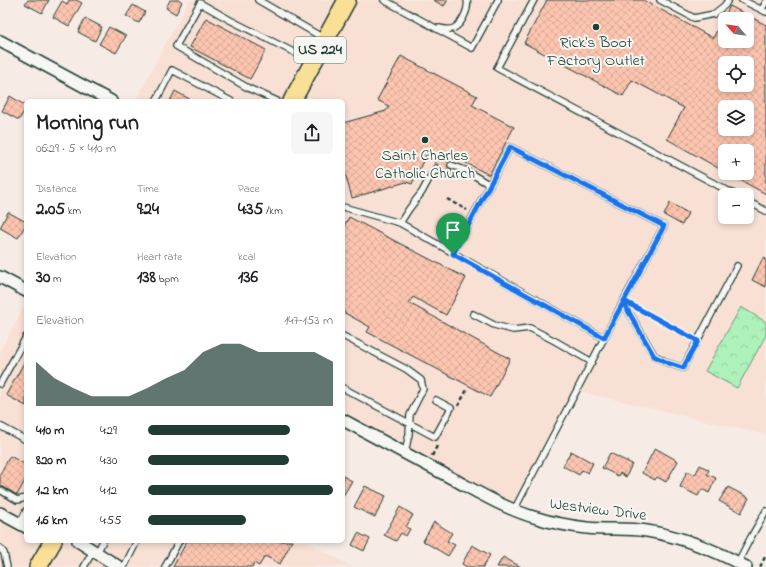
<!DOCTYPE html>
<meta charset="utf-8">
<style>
body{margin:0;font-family:"Indie Flower",sans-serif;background:#f6f6f6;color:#202124;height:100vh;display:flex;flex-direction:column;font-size:15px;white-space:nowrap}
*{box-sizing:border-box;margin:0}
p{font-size:13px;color:#757577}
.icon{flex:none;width:22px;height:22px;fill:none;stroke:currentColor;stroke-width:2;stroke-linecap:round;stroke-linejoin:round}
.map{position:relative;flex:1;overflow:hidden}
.panel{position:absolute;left:24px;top:99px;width:321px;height:444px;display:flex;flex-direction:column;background:#fff;border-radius:6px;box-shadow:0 2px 6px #0003}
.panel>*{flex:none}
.needle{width:26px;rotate:298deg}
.fabs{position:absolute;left:718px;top:12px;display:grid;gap:8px}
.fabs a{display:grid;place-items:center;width:36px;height:36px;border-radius:6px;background:#fff;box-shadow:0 2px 6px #0003;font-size:20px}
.pin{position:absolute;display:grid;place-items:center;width:34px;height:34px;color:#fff;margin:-41px -17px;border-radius:50% 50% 50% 0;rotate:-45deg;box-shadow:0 0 4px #0007}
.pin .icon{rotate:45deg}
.round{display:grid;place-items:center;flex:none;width:42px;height:42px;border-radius:6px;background:#f6f6f6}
.headline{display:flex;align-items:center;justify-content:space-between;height:68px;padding:0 12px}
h1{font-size:22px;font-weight:700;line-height:30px}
.metrics{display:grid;grid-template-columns:repeat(3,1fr);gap:6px;height:68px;padding:4px 12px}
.metrics div{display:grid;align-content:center}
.metrics b{font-size:17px;font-weight:700}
.metrics small{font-size:11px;font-weight:400}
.metrics p{font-size:11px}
.chart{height:112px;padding:8px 12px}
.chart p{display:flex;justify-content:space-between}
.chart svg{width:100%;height:72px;margin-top:4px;fill:#1f3d34;opacity:.7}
ul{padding:0 12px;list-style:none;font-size:13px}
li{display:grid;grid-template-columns:64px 48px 1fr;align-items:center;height:30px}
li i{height:10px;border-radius:5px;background:#1f3d34}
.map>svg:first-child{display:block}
</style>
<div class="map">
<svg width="766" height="567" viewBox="0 0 766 567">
<defs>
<pattern id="forest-crowns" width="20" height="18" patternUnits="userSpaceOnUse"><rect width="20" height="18" fill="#aef1ba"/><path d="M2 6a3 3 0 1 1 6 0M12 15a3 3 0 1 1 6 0" fill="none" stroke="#95d0a0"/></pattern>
<pattern id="building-cross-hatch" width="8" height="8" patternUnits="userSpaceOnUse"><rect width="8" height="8" fill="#fdc5b0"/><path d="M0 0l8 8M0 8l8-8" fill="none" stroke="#d8aa98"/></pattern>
</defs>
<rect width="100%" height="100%" fill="#f7ece5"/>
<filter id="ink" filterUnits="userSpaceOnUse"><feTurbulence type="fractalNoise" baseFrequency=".025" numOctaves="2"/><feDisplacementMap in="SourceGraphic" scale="8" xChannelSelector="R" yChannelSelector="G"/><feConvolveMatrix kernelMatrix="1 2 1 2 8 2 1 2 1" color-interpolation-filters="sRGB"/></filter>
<g filter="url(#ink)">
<path fill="#f9e0d5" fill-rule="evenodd" d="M189,0H766V435L577,391L514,510L343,420V101H135ZM725,19H747V41H725ZM725,63H747V85H725ZM725,107H747V129H725ZM725,151H747V173H725ZM725,195H747V217H725Z
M26,303V541H305L353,567H0V351Z"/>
<path fill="url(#forest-crowns)" stroke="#669777" d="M741,307L766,322V335L737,388L705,371Z"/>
<path fill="url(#building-cross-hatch)" stroke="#1f3d34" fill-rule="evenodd" d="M28,0H49L42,13L25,4Z
M69,0H76L82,3L69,26L53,17L62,1L67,4Z
M170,0H180L182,2L176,14L166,8Z
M433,0H448L444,6Z
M547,0H643L713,38L730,6L766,25V194L727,173H747V151H725V172L667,139L684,108L632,80L623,96L524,43ZM725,19H747V41H725ZM725,63H747V85H725ZM725,107H747V129H725Z
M133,5L145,12L139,23L126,16Z
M85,18L102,27L95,41L78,32Z
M206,18L266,50L250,79L190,47Z
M109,27L126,36L116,53L99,44Z
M401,56L477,96L472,105L514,127L489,175L447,153L453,176L440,179L432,154L426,155L412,184L406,182L352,198L345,173L343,174V123L386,111L389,106L377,100Z
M175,91L193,101H170Z
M10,96L26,106V108L19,120L2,111Z
M670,203L688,213L682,225L664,215Z
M8,212L26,222V224L18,238L0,228Z
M349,217L466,278L446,315L413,297L409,303L510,359L490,397L367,332L370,327L343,312V228Z
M763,258L766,259V287L752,280Z
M26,359V406L6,395Z
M655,448L678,461L666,482L657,477L655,480L642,473Z
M571,451L593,463L588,473L582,470L579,475L563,466Z
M610,453L632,464L626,477L620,473L618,476L602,468Z
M10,456L26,465V479L17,495L0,485V474Z
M700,465L709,470L707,474L716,478L709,493L702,489L698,496L680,487L687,471L695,475Z
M343,476L352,481L343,496Z
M365,486L386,496L375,517L354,507Z
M728,487L749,498L741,513L719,501Z
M400,507L413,515L406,527L410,529L406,536L401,533L396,541L384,535Z
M434,522L452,533L447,541L455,545L448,556L423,541Z
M358,533L370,539L364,551L352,545Z
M187,541H292L280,564L265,556L259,566L254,563L252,567H173Z
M472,545L490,555L483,567H467L462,564Z
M503,557L521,567H497Z"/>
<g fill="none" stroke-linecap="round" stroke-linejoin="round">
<g stroke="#1f3d34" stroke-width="8">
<path id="service" d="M258,0L325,39
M384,0L472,48L498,0
M534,0L497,68L736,195
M660,0L694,18L714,14L725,5L728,0
M742,0L766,12
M762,9L766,2
M439,28C443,29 450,30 454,28C463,23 469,8 467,0
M156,101L172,70L231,101
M277,101L248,88L176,46L200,3L230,20L311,61
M451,165L465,170L490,185
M747,201L766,211
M343,207L400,223L604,338
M400,223L409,209L422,192L429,179L436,168
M453,253L510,147L664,226L623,302
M473,314L494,325L513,330L530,328L555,341L592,362
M343,336L406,369L421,380L423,389L410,415L409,434L405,453
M0,384L26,337
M343,388L435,437L451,408L436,400
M0,426L26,440
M0,490L17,500L26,498
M514,510L623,302L654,355L668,363L683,368L737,266
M20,524L26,511
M0,548L4,553L7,567
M97,553L103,541
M738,562L751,537L766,511
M84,567L93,551
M124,567L137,541
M165,567L179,541"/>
</g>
<g stroke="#1f3d34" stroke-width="14">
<path id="minor" d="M0,41L111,101
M0,277L26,291
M343,420C380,440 418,460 455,480C481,494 508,510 537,518C553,523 570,526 587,528C607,530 628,528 647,531C683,537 715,550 746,567
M0,513L26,527
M78,541L119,567"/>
</g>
<g stroke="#1f3d34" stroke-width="20">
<path id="primary" d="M292,101L347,0
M38,567L53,541"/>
</g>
<path stroke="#1f3d34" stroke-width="2.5" stroke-dasharray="4 3" stroke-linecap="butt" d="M447,199L467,210
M637,308L690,337
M458,406L468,388
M432,456L437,446
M760,567L766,555"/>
<use href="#service" stroke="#f6f6f2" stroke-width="5.5"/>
<use href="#minor" stroke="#f6f6f2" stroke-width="11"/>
<use href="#primary" stroke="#fadf96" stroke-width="17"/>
</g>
</g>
<g fill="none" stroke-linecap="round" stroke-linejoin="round" filter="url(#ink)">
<g stroke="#fff" stroke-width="8">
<path id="route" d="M453,254L604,338L624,301L698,341L683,368L668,363L654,356L623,302L624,301L664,226L510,147L453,254"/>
</g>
<use href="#route" stroke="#1a73e8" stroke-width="5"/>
</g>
<g fill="#1f3d34" stroke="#f6f6f2" stroke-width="1.5">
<circle cx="596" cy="27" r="4"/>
<circle cx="425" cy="140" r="4"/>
</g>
<g text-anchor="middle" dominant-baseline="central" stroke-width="4" stroke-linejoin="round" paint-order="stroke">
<rect fill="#f6f6f2" stroke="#60746d" stroke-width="1" x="294" y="37" width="52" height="26" rx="3"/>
<g font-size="15" font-weight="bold" fill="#1f3d34">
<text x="320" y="50">US 224</text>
</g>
<g font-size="16" fill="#1f3d34" stroke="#f6f6f2">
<text x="596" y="43">Rick's Boot<tspan x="596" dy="18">Factory Outlet</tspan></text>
<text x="425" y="156">Saint Charles<tspan x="425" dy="18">Catholic Church</tspan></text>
</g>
<g font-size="16" fill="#1f3d34" stroke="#f6f6f2">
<text transform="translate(598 510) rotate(7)">Westview Drive</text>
</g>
</g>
</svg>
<div class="fabs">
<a><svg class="needle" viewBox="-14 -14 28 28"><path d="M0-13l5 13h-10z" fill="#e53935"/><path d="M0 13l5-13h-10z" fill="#757577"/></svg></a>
<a><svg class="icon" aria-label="locate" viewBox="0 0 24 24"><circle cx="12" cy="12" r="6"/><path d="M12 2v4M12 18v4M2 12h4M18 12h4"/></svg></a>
<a><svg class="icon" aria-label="layers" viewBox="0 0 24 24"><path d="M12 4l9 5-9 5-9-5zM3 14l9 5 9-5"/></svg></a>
<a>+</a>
<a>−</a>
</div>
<div class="pin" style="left:453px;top:254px;background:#1e9e55"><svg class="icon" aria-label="arrive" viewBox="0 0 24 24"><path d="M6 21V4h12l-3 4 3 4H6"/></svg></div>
<section class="panel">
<div class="headline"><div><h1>Morning run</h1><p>06:29 · 5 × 410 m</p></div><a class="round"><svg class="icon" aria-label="share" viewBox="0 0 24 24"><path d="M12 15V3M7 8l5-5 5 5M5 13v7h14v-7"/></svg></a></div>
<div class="metrics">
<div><p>Distance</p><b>2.05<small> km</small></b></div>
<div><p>Time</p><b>9:24</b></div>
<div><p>Pace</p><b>4:35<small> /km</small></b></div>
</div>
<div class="metrics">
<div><p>Elevation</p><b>30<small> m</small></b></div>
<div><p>Heart rate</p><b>138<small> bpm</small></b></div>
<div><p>kcal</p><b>136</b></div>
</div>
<div class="chart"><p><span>Elevation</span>147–153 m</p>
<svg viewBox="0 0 160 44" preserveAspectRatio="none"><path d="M0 44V17L10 27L20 33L30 38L40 38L50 38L60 33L70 27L80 22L90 11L100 6L110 6L120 11L130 11L140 11L150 11L160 17V44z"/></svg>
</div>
<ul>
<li><b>410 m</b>4:29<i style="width:77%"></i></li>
<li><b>820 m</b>4:30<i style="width:76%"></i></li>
<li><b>1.2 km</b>4:12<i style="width:100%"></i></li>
<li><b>1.6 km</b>4:55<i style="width:53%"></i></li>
</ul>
</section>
</div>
